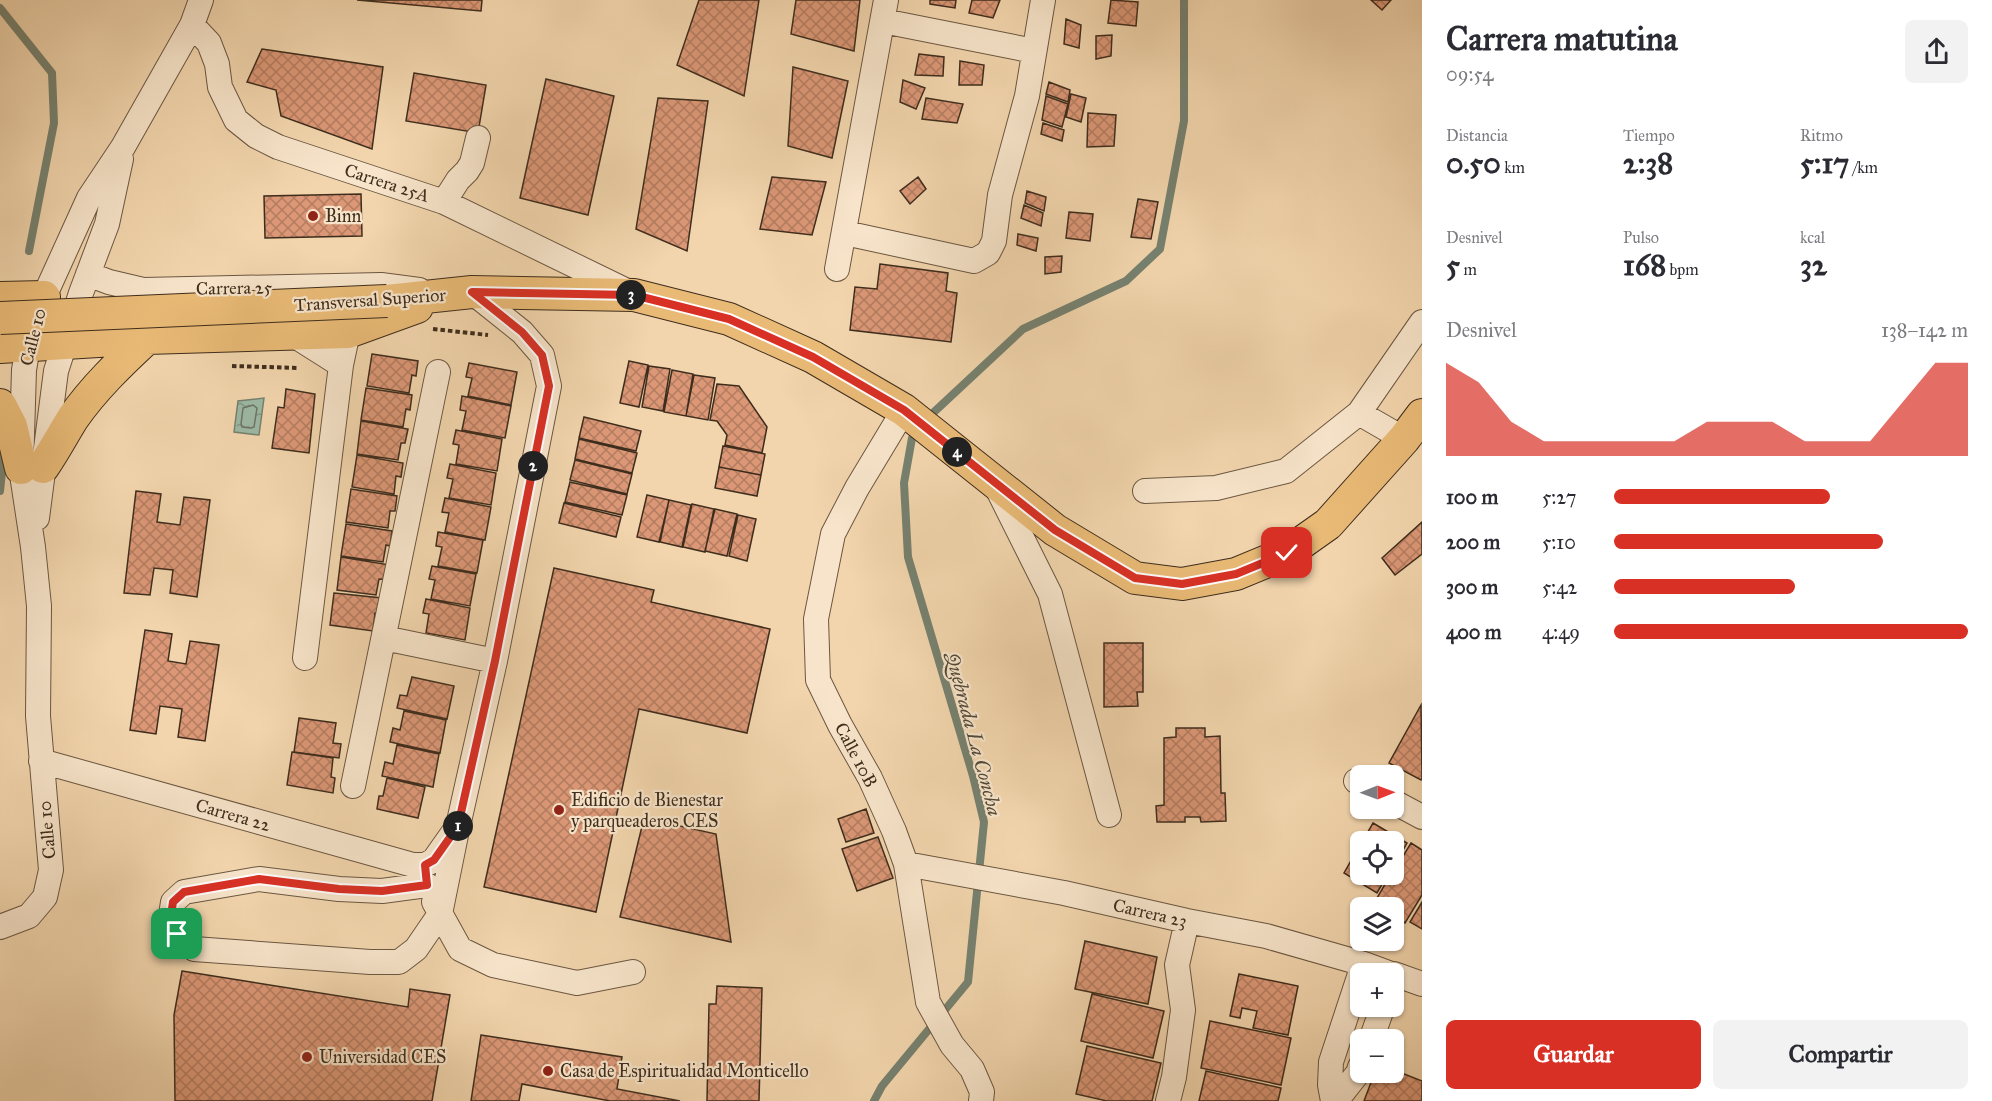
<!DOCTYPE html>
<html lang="es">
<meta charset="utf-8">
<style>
body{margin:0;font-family:"IM FELL Great Primer",serif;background:#f2f2f3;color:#2b2b33;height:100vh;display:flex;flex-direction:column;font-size:22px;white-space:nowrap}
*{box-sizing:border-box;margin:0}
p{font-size:20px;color:#7c7c81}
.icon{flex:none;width:33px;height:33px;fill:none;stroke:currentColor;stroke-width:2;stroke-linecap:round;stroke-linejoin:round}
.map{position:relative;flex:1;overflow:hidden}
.details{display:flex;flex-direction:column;background:#fff;width:570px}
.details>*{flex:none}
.needle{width:39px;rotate:89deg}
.tools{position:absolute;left:1350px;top:765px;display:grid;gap:12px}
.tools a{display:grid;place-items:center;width:54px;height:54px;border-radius:9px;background:#fff;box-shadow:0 2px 4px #0004;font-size:30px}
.pin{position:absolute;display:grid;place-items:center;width:51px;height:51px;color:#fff;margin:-26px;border-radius:12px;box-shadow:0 3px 9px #0006}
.km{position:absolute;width:30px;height:30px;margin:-15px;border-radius:50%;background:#222;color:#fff;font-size:16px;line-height:30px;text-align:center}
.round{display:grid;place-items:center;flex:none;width:63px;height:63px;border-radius:9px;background:#f2f2f3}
.head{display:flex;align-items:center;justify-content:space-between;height:102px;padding:0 24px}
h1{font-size:33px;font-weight:800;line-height:45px}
.metrics{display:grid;grid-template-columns:repeat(3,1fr);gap:9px;height:102px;padding:6px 24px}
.metrics div{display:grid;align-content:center}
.metrics b{font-size:30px;font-weight:800}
.metrics small{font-size:16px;font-weight:400}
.metrics p{font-size:16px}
.chart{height:168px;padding:12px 24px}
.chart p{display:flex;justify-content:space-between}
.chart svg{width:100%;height:108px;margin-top:6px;fill:#d93025;opacity:.7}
.button{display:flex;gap:12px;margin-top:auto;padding:12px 24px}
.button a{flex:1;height:69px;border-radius:9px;background:#d93025;color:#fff;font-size:24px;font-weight:800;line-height:69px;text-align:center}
.button a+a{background:#f2f2f3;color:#2b2b33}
ul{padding:0 24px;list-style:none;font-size:20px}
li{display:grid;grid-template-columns:96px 72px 1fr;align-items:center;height:45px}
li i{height:15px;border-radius:8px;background:#d93025}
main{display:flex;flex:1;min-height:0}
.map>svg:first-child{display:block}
</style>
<main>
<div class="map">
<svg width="1422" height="1101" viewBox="0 0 1422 1101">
<defs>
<pattern id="water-ripples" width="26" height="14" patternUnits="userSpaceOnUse" patternTransform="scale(1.5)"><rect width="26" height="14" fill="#9cb9a5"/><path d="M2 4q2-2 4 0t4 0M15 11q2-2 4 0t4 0" fill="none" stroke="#819786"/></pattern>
<pattern id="building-cross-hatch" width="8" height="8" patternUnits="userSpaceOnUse" patternTransform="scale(1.5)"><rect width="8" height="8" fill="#db9776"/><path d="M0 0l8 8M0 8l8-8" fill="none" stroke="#b37c60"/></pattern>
</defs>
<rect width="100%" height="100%" fill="#f2d5ad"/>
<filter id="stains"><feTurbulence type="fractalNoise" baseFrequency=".00333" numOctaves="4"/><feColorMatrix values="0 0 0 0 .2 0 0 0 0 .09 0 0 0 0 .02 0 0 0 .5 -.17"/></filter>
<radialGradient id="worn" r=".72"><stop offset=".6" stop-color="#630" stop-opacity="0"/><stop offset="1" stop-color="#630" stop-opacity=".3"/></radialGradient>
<path fill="url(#water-ripples)" stroke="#76816f" stroke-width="1.5" d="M264,398L259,435L234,432L238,401Z"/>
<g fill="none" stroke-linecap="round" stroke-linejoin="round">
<path stroke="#6d7361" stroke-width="1.5" d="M253,405L257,408L254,427L251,428L242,427L241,424L243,408Z"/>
<path stroke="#76816f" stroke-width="8" d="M0,8L52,73L54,123L29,251
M934,412L1023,329L1126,281L1160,249L1184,121V0
M0,491L4,453
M874,1101L882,1086L968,982L984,822L973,776L908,557L904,483L912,438L919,430"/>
</g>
<path fill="url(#building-cross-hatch)" stroke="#3e2d1d" stroke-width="1.5" d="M357,0H482L481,11Z
M699,0H759L744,96L677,65Z
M796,0H860L854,51L791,34Z
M930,0H956L955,8L930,4Z
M972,0H1000L993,18L969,13Z
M1111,0L1138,2L1136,26L1108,23Z
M1371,0H1391L1382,10Z
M1066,19L1081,25L1079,48L1064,44Z
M1112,35L1111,56L1096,59V36Z
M262,49L383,67L372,149L281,116L276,90L247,82Z
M919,54L944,57L943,76L915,75Z
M960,61L984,65L982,85H959Z
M793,67L848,81L832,158L788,146Z
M414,73L486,85L478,133L406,121Z
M546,79L614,96L588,215L520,198Z
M903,80L925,88L916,109L900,102Z
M1049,82L1070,90L1068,102L1046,94Z
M1071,94L1086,98L1081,122L1066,117Z
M1046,96L1068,104L1062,127L1042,120Z
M658,98L708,101L687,251L636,229Z
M926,98L963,104L957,123L922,119Z
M1088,113L1116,115L1114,146L1087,147Z
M1043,123L1064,130L1062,141L1041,134Z
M772,177L826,182L812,235L760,229Z
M918,177L926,189L910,204L900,191Z
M1027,191L1046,197L1044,211L1025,203Z
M361,194L362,236L265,238L264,196Z
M1138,199L1158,202L1151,239L1131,237Z
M1024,205L1043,213L1041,226L1021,218Z
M1069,212L1093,214L1090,241L1066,238Z
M1018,234L1038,238L1036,251L1017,245Z
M1062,256L1061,272L1045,274V257Z
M880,264L948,273L946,291L957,293L951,342L850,330L855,287L877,289Z
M372,354L418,361L416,376L412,375L409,393L367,386Z
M629,361L648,365L639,407L620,403Z
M469,363L517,372L511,405L468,396L472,378L466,377Z
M649,366L670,369L663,411L642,407Z
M672,370L693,374L686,416L664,412Z
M694,375L715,378L708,420L686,416Z
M717,384L739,386L767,427L762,453L725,445L727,435L717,421L710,420Z
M366,388L412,395L410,410L406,409L403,427L361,420Z
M286,389L315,394L309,453L272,448L278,407L284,408Z
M462,396L511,406L505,438L462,430L466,411L460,410Z
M584,417L641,431L636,451L579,438Z
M361,421L408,429L405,443H401L398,460L357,454Z
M456,430L502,439L497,471L456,464L459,445L453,444Z
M579,439L637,453L632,473L575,459Z
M723,446L765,454L761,475L719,467Z
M357,455L403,463L401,477L396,476L394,494L352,487Z
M575,460L632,474L627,494L570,480Z
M450,464L496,473L491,505L449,498L453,479L447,478Z
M719,467L761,475L757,496L715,488Z
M570,482L627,495L622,515L565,502Z
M351,489L397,496L395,511H390L388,528L346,522Z
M136,491L161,494L157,522L180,525L184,497L210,500L197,597L170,593L173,570L154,568L150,595L124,593Z
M647,495L669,500L659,542L637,537Z
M445,498L491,507L485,540L445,532L449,513L442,512Z
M669,500L691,505L682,547L660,542Z
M564,503L621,517L616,537L559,523Z
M692,504L714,509L705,552L683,547Z
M715,509L737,514L727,556L705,551Z
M738,515L756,519L747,561L729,556Z
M1422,522V554L1395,575L1382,558Z
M346,524L392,531L390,546L386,545L383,562L341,556Z
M438,532L483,540L477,573L438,566L442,547L436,546Z
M341,557L390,565L388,580L379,579L376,595L337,590Z
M432,566L476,574L470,606L431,599L435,580L429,579Z
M554,568L654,590L651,602L770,629L747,733L639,709L596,912L484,887Z
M334,593L382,598L380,614L375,613L373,631L330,625Z
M426,599L470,608L465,640L426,633L429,614L423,613Z
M145,630L172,634L168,661L186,664L190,641L219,645L205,741L178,737L182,709L160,706L156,734L130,730Z
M1104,643H1143V692H1137L1138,706L1104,707Z
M412,677L454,686L447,719L397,708L400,695L407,696Z
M1421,705L1422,778L1421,780L1389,763Z
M404,711L446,720L440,753L390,742L393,728L400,730Z
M299,718L336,723L333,743L341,744L339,758L294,752Z
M1176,728H1205V737L1220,736L1221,793H1225L1226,821L1201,822L1200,817H1185V822H1157L1156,806L1164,805V738L1176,737Z
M397,745L439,754L433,787L382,776L385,762L393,764Z
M292,752L333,758L331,777L335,778L333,793L287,785Z
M387,778L425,787L418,818L377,809L379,796H383Z
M866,809L874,833L846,842L838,819Z
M644,818L716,834L731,942L620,917Z
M1373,823L1407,843L1394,866V842H1362Z
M878,837L893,878L857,891L842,849Z
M1411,843L1422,850V895L1405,923L1394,916V908H1380L1374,903L1391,874H1394V871Z
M1360,845V874H1388L1377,893L1344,873Z
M1422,902V929L1410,922Z
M1085,941L1157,957L1148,1004L1075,989Z
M182,971L408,1007L410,989L450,995L432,1101H175L174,1015Z
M1239,974L1298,986L1288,1035L1253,1028L1257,1011L1242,1008L1240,1018L1230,1016Z
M717,986L762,988L759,1101H707L709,1004H716Z
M1092,994L1164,1011L1153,1058L1081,1041Z
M1210,1021L1291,1038L1281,1085L1201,1068Z
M481,1035L622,1057L617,1089L680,1101H610L522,1084L519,1101H471Z
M1087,1046L1161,1063L1152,1101H1107L1076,1094Z
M1394,1070L1422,1081V1101H1364L1375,1072H1394Z
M1206,1071L1281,1088L1278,1101H1199Z"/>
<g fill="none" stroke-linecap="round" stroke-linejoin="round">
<g stroke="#6b5741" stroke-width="26">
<path id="minor" d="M883,21L1034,51
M192,25L209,43L217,64L220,87L236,120L256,136L278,147L444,202L631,293
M444,202L458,180L467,171L472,163L478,138
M845,233L974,261L988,253L994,241L1000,195L1027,96L1043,0
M837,269L886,0
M88,274L109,282L143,290L381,285L419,290
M292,334L341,365
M904,410L857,488L833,534L816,619L818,680L840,725L870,778L894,831L906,864L928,1002L952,1045L972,1069L982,1092L981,1101
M1359,413L1422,322
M995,484L1050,594L1109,815
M1145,491L1216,488L1286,471L1359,413L1404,439
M37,518L56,371L81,293L107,224L121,159
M384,638L495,661
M305,658L341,365L348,332
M41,761L413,865H425L434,860L458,826L495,661L549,386L542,355L522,332L472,292
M1356,781L1360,783
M353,786L438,372
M1394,802L1422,817
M906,864L1064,893L1187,921L1266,936L1364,964L1391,974
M427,885L382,891L339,889L259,879L184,892L173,902L170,922L177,934L194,949L370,962H399L416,949L440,914L456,835
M434,902L460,949L493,965L577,983L633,972
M0,927L29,916L45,897L51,870L38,716L39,606L33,547L21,468L24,370L28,346L44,297L89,198L123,147L192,25L201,0
M1394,974L1422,984
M1371,1040L1383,1006
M1168,1101L1174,1077L1183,1010L1177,965L1187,921
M1333,1101L1330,1085L1331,1062L1360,974
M1336,1101L1358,1073L1360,1067"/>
</g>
<g stroke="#3e2d1d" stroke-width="34">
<path id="major" d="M0,298L44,297
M387,301L472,292L634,295L729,319L813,357L904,410L1055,530L1135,578L1182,584L1236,574L1287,553L1328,524L1404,439L1422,415
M0,347L147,338L348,332L417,307
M0,405L11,426L21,468
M43,467C54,451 63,434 73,418C94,388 120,363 147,338"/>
</g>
<path stroke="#3e2d1d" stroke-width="4" stroke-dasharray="4.5 3" stroke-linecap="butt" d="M433,329L488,335
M232,366L299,368"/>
<use href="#minor" stroke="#f7e4ca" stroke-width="24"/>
<use href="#major" stroke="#e9ba76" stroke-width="32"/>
<g stroke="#3e2d1d" stroke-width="34" stroke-linecap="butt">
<path id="major-bridge" d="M0,318L387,301"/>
</g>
<use href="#major-bridge" stroke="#e9ba76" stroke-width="32"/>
</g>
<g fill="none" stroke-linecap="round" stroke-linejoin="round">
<g stroke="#fff" stroke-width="12">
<path id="route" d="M177,934L170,922L173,902L184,892L259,879L339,889L382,891L427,885L425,865L434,860L458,826L495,661L549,386L542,355L522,332L472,292L634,295L729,319L813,357L904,410L1055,530L1135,578L1182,584L1236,574L1287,553"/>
</g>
<use href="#route" stroke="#d93025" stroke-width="8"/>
</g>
<g fill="#8f2418" stroke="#f7e4ca" stroke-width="2">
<circle cx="313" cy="216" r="6"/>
<circle cx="559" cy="810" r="6"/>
<circle cx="307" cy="1057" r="6"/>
<circle cx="548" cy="1071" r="6"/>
</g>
<g text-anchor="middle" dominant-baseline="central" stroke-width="4.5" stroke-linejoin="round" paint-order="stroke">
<g font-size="18" fill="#3e2d1d" stroke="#f7e4ca">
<text transform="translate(387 183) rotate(18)">Carrera 25A</text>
<text transform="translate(234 288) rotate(-1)">Carrera 25</text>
<text transform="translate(370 300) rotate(-4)">Transversal Superior</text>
<text transform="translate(33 337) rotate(-76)">Calle 10</text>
<text transform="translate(856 755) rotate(62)">Calle 10B</text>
<text transform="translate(233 815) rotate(16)">Carrera 22</text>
<text transform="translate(47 830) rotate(-95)">Calle 10</text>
<text transform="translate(1150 913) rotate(13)">Carrera 23</text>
</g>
<g font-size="18" fill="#3e2d1d" stroke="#f7e4ca" text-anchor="start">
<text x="325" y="216">Binn</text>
<text x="571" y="800">Edificio de Bienestar<tspan x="571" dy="21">y parqueaderos CES</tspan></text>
<text x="319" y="1057">Universidad CES</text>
<text x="560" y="1071">Casa de Espiritualidad Monticello</text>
</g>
<g font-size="20" font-style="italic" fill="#514938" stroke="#f7e4ca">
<text transform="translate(974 734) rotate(75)">Quebrada La Concha</text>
</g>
</g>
<rect width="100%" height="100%" filter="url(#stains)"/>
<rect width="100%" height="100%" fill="url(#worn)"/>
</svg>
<div class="tools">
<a><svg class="needle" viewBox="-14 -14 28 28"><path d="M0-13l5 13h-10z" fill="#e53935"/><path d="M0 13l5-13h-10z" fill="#7c7c81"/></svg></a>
<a><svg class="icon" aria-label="locate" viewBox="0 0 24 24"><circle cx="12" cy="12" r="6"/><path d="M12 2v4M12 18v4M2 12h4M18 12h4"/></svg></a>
<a><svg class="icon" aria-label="layers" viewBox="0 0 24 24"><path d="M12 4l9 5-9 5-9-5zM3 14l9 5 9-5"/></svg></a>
<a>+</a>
<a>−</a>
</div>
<div class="pin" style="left:177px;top:934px;background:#1e9e55"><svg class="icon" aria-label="arrive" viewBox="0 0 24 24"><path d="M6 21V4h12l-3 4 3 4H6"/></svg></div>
<div class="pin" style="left:1287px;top:553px;background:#d93025"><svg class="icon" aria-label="check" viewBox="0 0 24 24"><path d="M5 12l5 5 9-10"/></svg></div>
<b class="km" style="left:458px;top:826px">1</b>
<b class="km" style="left:533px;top:466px">2</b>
<b class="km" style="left:631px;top:295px">3</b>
<b class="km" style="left:957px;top:452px">4</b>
</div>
<section class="details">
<div class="head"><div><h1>Carrera matutina</h1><p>09:54</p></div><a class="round"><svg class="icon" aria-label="share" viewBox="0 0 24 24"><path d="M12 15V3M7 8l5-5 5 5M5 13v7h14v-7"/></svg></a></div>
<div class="metrics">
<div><p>Distancia</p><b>0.50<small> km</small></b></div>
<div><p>Tiempo</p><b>2:38</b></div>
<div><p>Ritmo</p><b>5:17<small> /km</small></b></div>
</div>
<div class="metrics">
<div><p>Desnivel</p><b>5<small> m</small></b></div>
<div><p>Pulso</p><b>168<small> bpm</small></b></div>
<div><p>kcal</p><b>32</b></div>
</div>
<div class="chart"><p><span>Desnivel</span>138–142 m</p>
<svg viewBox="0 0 160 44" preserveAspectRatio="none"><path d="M0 44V6L10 14L20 30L30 38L40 38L50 38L60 38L70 38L80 30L90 30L100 30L110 38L120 38L130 38L140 22L150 6L160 6V44z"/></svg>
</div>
<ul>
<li><b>100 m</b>5:27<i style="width:61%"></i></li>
<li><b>200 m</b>5:10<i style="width:76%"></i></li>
<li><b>300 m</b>5:42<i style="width:51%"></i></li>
<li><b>400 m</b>4:49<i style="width:100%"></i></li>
</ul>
<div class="button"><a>Guardar</a><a>Compartir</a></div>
</section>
</main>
